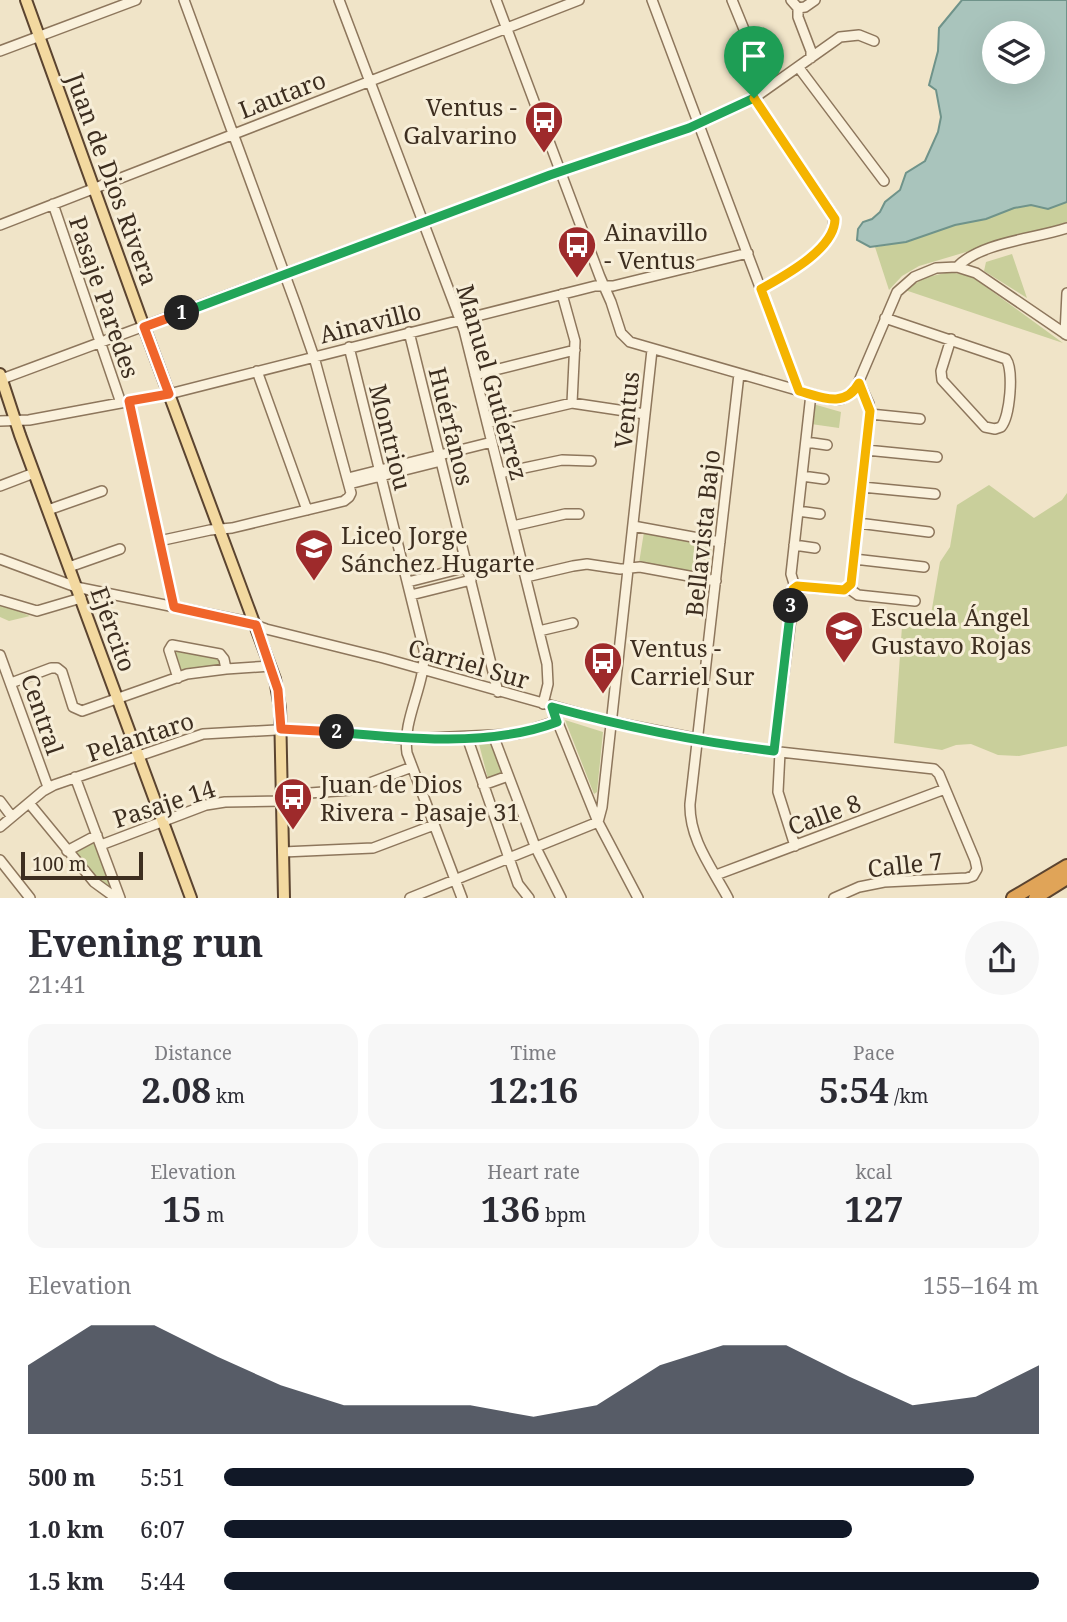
<!DOCTYPE html>
<meta charset="utf-8">
<style>
body{margin:0;font-family:"Noto Serif",serif;background:#f7f7f7;color:#2b2b33;height:100vh;display:flex;flex-direction:column;font-size:26px;white-space:nowrap}
*{box-sizing:border-box;margin:0}
p{font-size:23px;color:#7c7c81}
.icon{flex:none;width:38px;height:38px;fill:none;stroke:currentColor;stroke-width:2;stroke-linecap:round;stroke-linejoin:round}
.map{position:relative;height:898px;overflow:hidden}
.details{display:flex;flex-direction:column;background:#fff;flex:1}
.details>*{flex:none}
.controls{position:absolute;left:982px;top:21px;display:grid;gap:14px}
.controls a{display:grid;place-items:center;width:63px;height:63px;border-radius:50%;background:#fff;box-shadow:0 7px 28px #0002;font-size:35px}
.scale{position:absolute;left:21px;bottom:18px;width:122px;box-sizing:border-box;padding-left:7px;border:4px solid #3d2e20;border-top:0;font-size:19px;line-height:24px;white-space:nowrap;color:#3d2e20;-webkit-text-stroke:5px #f7eed8;paint-order:stroke}
.pin{position:absolute;display:grid;place-items:center;width:60px;height:60px;color:#fff;margin:-72px -30px;border-radius:50% 50% 50% 0;rotate:-45deg;box-shadow:0 0 7px #0007}
.pin .icon{rotate:45deg}
.km{position:absolute;width:35px;height:35px;margin:-18px;border-radius:50%;background:#222;color:#fff;font-size:19px;line-height:35px;text-align:center}
.round{display:grid;place-items:center;flex:none;width:74px;height:74px;border-radius:37px;background:#f7f7f7}
.headline{display:flex;align-items:center;justify-content:space-between;height:119px;padding:0 28px}
h1{font-size:38px;font-weight:700;line-height:52px}
.stats{display:grid;grid-template-columns:repeat(3,1fr);gap:10px;height:119px;padding:7px 28px}
.stats div{display:grid;align-content:center;border-radius:18px;background:#f7f7f7;text-align:center}
.stats b{font-size:35px;font-weight:700}
.stats small{font-size:19px;font-weight:400}
.stats p{font-size:19px}
.chart{height:196px;padding:14px 28px}
.chart p{display:flex;justify-content:space-between}
.chart svg{width:100%;height:126px;margin-top:7px;fill:#111827;opacity:.7}
ul{padding:0 28px;list-style:none;font-size:23px}
li{display:grid;grid-template-columns:112px 84px 1fr;align-items:center;height:52px}
li i{height:18px;border-radius:9px;background:#111827}
.map>svg:first-child{display:block}
</style>
<div class="map">
<svg width="1067" height="898" viewBox="0 0 1067 898">
<rect width="100%" height="100%" fill="#f0e4c8"/>
<path fill="#c9cf9b" d="M1067,202V222L919,266L902,276L889,290L875,247L906,242L955,225L986,219L1014,208L1031,205L1048,209Z
M1012,254L1027,298L984,271L986,262Z
M949,272L971,276L1063,343L905,290L924,278Z
M813,404L841,412L839,428L811,424Z
M989,485L1034,518L1062,500L1067,493V746L1019,756L998,755L971,744L956,745L942,750L894,743L902,626L923,628L929,626L940,562L950,547L957,505Z
M644,532L712,545L707,575L639,563Z
M0,604L30,616L9,621L0,617Z
M174,647L220,658L222,664L219,667L181,673Z
M565,720L603,732L597,792L594,794Z
M493,743L503,772L488,779L479,744Z
M92,840L97,842L115,891L106,888L75,854L77,851Z"/>
<path fill="#a9c4bc" stroke="#6f938a" stroke-width="2" fill-rule="evenodd" d="M962,0H1067V202L1048,209L1031,205L1014,208L986,219L955,225L906,242L870,247L857,240L858,229L863,222L872,219L880,212L885,202L900,190L906,173L925,161L938,132L941,117L936,90L929,85L938,51L939,28ZM994,33H1032V72H994Z"/>
<g fill="none" stroke-linecap="round" stroke-linejoin="round">
<g stroke="#8d765c" stroke-width="12">
<path id="minor" d="M339,0L464,330L547,664L548,684L543,704
M496,0L600,277L611,302L621,333L630,342L828,399C840,402 849,397 856,388L897,292L914,277L936,268L957,267L976,273L1067,335
M652,0L799,391
M732,0L768,88
M791,0L798,8V17L811,51V58
M798,8L805,7L815,0
M0,51L136,0
M799,68L884,181
M754,98L832,213C845,244 782,276 761,289
M53,204L121,403
M0,225L579,0
M957,267C981,242 1034,239 1067,228
M562,294L575,341L572,403
M885,318L1006,359C1014,370 1010,417 1001,427L995,429L985,427L942,380L941,371L951,339
M409,332L498,692
M1065,334L1067,293
M349,347L424,650C426,685 402,719 407,753L462,898
M257,371L307,510
M475,375L575,350
M2,379L550,175L689,128L754,98L840,37L859,35L874,41
M129,401L174,606
M870,414L920,419
M0,421L29,420L169,394L595,286H613L748,253
M487,423L572,403L645,414
M806,442L827,445
M866,450L937,457
M500,473L562,460L591,461
M802,476L824,479
M348,478L492,442
M349,484L441,461
M0,486L34,473
M862,487L935,494
M48,510L102,491
M798,511L820,514
M858,523L929,532
M513,526L565,514H579
M633,526L720,542
M159,541L210,530L232,528L344,501L349,497L351,493L314,357L297,308L184,0
M794,545L815,548
M0,559L76,587L244,621L266,629L383,658L603,720L744,748L934,769L939,774L975,860L977,869L973,876L967,878L884,882L859,887L834,898
M854,559L924,567
M69,567L120,549
M526,577L573,566L587,564L620,569L640,567L716,581
M408,582L467,567
M795,587L791,574L811,394
M795,587L844,590L848,588
M848,588L851,584L870,414L869,404L859,382
M848,588L858,595L915,601
M411,595L471,580
M0,600L37,611L81,598
M539,631L573,623
M0,655L48,787
M178,678L169,650L172,645L220,654L224,659L226,669
M11,683L51,668H57L62,672L73,707L82,711L187,674L226,669L271,666
M556,718L598,822L638,898
M493,735L535,846L561,898
M467,737L518,884L529,898
M774,751L795,587
M780,752L778,792L795,846
M75,777L120,898
M483,785L508,776
M282,795L351,790L412,767
M0,801L12,817
M29,803L94,882L116,898
M598,822L602,807L652,350
M0,827L43,791L54,785L203,734L294,729L406,739L517,734L557,721
M101,845L206,805L225,802L282,801
M67,851L97,835
M283,852L373,848L434,825
M0,860L30,898
M716,875L945,789
M410,898L598,822
M728,898C712,868 689,839 690,804L739,374"/>
</g>
<g stroke="#5b4430" stroke-width="14">
<path id="major" d="M26,0L144,327L275,679L280,708L284,898
M0,374L20,435L191,898"/>
</g>
<g stroke="#5b4430" stroke-width="16">
<path id="highway" d="M1013,898L1067,866
M1035,898L1067,878"/>
</g>
<use href="#minor" stroke="#faf1dc" stroke-width="9"/>
<use href="#major" stroke="#f3d9a0" stroke-width="10"/>
<use href="#highway" stroke="#e0a458" stroke-width="12"/>
</g>
<g fill="none" stroke-linecap="round" stroke-linejoin="round">
<g stroke="#fff" stroke-width="14">
<path id="split-1" d="M182,313L550,175L689,128L754,98"/>
</g>
<g stroke="#fff" stroke-width="14">
<path id="split-2" d="M182,313L144,327L169,394L129,401L174,607L256,625L278,690L281,729L337,732"/>
</g>
<g stroke="#fff" stroke-width="14">
<path id="split-3" d="M337,732C405,739 492,747 557,722L552,707C625,727 699,742 774,751L791,606"/>
</g>
<g stroke="#fff" stroke-width="14">
<path id="split-4" d="M754,98L835,219C835,249 784,276 761,289L799,391C821,397 845,409 859,383L870,411L851,584L844,590L797,586L793,589L791,606"/>
</g>
<use href="#split-1" stroke="#22a559" stroke-width="9"/>
<use href="#split-2" stroke="#f0652b" stroke-width="9"/>
<use href="#split-3" stroke="#22a559" stroke-width="9"/>
<use href="#split-4" stroke="#f5b400" stroke-width="9"/>
</g>
<defs>
<g id="bus-pin" transform="scale(2.0125)"><path d="M0 17L-7.5 6A9.5 9.5 0 1 1 7.5 6Z" fill="#9e2a2b" stroke="#f7eed8"/><path d="M-5-6H5V4H4V6H2V4H-2V6H-4V4H-5ZM-3.5-4V0h7V-4ZM-3.5 1.2v1.5H-2V1.2ZM2 1.2v1.5H3.5V1.2Z" fill="#fff"/></g>
<g id="school-pin" transform="scale(2.0125)"><path d="M0 17L-7.5 6A9.5 9.5 0 1 1 7.5 6Z" fill="#9e2a2b" stroke="#f7eed8"/><path d="M0-5L7-2L0 1L-7-2ZM-4 1L0 2.5L4 1V4Q0 6-4 4Z" fill="#fff"/></g>
</defs>
<g fill-rule="evenodd">
<use href="#bus-pin" x="544" y="120"/>
<use href="#bus-pin" x="577" y="245"/>
<use href="#school-pin" x="314" y="548"/>
<use href="#school-pin" x="844" y="630"/>
<use href="#bus-pin" x="603" y="661"/>
<use href="#bus-pin" x="293" y="797"/>
</g>
<g text-anchor="middle" dominant-baseline="central" stroke-width="6" stroke-linejoin="round" paint-order="stroke">
<g font-size="24" fill="#3d2e20" stroke="#f7eed8">
<text transform="translate(282 94) rotate(-21)">Lautaro</text>
<text transform="translate(113 179) rotate(70)">Juan de Dios Rivera</text>
<text transform="translate(105 297) rotate(71)">Pasaje Paredes</text>
<text transform="translate(370 322) rotate(-14)">Ainavillo</text>
<text transform="translate(493 382) rotate(74)">Manuel Gutiérrez</text>
<text transform="translate(626 410) rotate(-84)">Ventus</text>
<text transform="translate(452 426) rotate(76)">Huérfanos</text>
<text transform="translate(391 437) rotate(76)">Montriou</text>
<text transform="translate(702 533) rotate(-84)">Bellavista Bajo</text>
<text transform="translate(114 629) rotate(70)">Ejército</text>
<text transform="translate(469 663) rotate(16)">Carriel Sur</text>
<text transform="translate(43 714) rotate(71)">Central</text>
<text transform="translate(140 736) rotate(-18)">Pelantaro</text>
<text transform="translate(164 803) rotate(-18)">Pasaje 14</text>
<text transform="translate(824 814) rotate(-20)">Calle 8</text>
<text transform="translate(905 864) rotate(-6)">Calle 7</text>
</g>
<g font-size="24" fill="#3d2e20" stroke="#f7eed8" text-anchor="start">
<text x="517" y="106" text-anchor="end">Ventus -<tspan x="517" dy="28">Galvarino</tspan></text>
<text x="604" y="231">Ainavillo<tspan x="604" dy="28">- Ventus</tspan></text>
<text x="341" y="534">Liceo Jorge<tspan x="341" dy="28">Sánchez Hugarte</tspan></text>
<text x="871" y="616">Escuela Ángel<tspan x="871" dy="28">Gustavo Rojas</tspan></text>
<text x="630" y="647">Ventus -<tspan x="630" dy="28">Carriel Sur</tspan></text>
<text x="320" y="783">Juan de Dios<tspan x="320" dy="28">Rivera - Pasaje 31</tspan></text>
</g>
</g>
</svg>
<div class="controls">
<a><svg class="icon" aria-label="layers" viewBox="0 0 24 24"><path d="M12 4l9 5-9 5-9-5zM3 14l9 5 9-5"/></svg></a>
</div>
<div class="scale">100 m</div>
<div class="pin" style="left:754px;top:98px;background:#1e9e55"><svg class="icon" aria-label="arrive" viewBox="0 0 24 24"><path d="M6 21V4h12l-3 4 3 4H6"/></svg></div>
<b class="km" style="left:182px;top:313px">1</b>
<b class="km" style="left:337px;top:732px">2</b>
<b class="km" style="left:791px;top:606px">3</b>
</div>
<section class="details">
<div class="headline"><div><h1>Evening run</h1><p>21:41</p></div><a class="round"><svg class="icon" aria-label="share" viewBox="0 0 24 24"><path d="M12 15V3M7 8l5-5 5 5M5 13v7h14v-7"/></svg></a></div>
<div class="stats">
<div><p>Distance</p><b>2.08<small> km</small></b></div>
<div><p>Time</p><b>12:16</b></div>
<div><p>Pace</p><b>5:54<small> /km</small></b></div>
</div>
<div class="stats">
<div><p>Elevation</p><b>15<small> m</small></b></div>
<div><p>Heart rate</p><b>136<small> bpm</small></b></div>
<div><p>kcal</p><b>127</b></div>
</div>
<div class="chart"><p><span>Elevation</span>155–164 m</p>
<svg viewBox="0 0 160 44" preserveAspectRatio="none"><path d="M0 44V20L10 6L20 6L30 17L40 27L50 34L60 34L70 34L80 38L90 34L100 20L110 13L120 13L130 24L140 34L150 31L160 20V44z"/></svg>
</div>
<ul>
<li><b>500 m</b>5:51<i style="width:92%"></i></li>
<li><b>1.0 km</b>6:07<i style="width:77%"></i></li>
<li><b>1.5 km</b>5:44<i style="width:100%"></i></li>
</ul>
</section>
